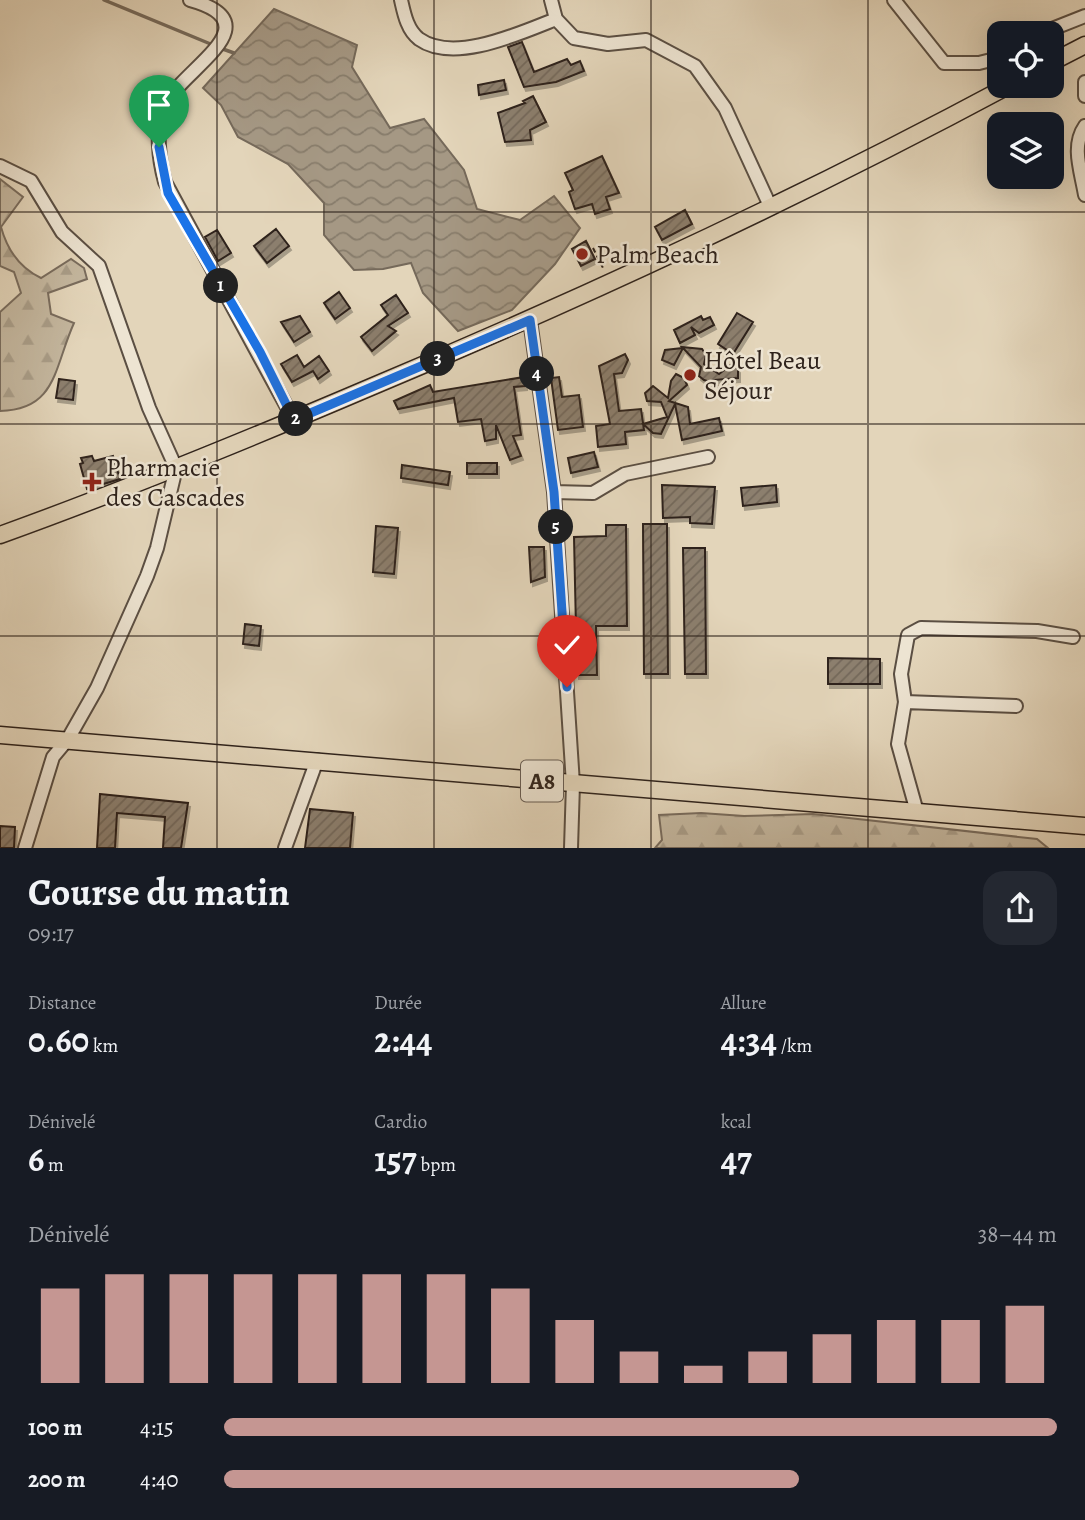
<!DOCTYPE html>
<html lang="fr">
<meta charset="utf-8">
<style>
body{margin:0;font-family:Alegreya,serif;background:#242831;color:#f1f3f6;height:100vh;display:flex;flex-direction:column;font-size:26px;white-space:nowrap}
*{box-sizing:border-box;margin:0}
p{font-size:23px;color:#9ea1a6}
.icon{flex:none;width:38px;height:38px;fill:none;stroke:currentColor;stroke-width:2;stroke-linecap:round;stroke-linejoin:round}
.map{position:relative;height:848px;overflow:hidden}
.panel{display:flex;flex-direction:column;background:#171b24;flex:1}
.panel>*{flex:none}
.buttons{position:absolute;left:987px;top:21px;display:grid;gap:14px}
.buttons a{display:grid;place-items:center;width:77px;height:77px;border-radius:14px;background:#171b24;box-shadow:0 7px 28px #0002;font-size:35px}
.pin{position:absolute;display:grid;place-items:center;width:60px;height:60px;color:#fff;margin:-72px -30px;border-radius:50% 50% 50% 0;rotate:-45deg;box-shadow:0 0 7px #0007}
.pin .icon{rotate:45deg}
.km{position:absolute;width:35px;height:35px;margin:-18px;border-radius:50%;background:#222;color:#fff;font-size:19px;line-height:35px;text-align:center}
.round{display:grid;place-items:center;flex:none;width:74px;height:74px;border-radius:21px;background:#242831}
.head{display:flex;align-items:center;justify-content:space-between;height:119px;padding:0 28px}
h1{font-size:38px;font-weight:700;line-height:52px}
.metrics{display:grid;grid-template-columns:repeat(3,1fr);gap:10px;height:119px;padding:7px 28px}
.metrics div{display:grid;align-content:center}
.metrics b{font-size:35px;font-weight:700}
.metrics small{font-size:19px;font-weight:400}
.metrics p{font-size:19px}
.chart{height:196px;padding:14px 28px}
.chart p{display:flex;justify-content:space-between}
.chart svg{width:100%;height:126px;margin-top:7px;stroke:#c59692;stroke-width:6}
ul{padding:0 28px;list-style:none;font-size:23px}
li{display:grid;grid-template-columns:112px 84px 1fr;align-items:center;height:52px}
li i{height:18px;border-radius:9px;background:#c59692}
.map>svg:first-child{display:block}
</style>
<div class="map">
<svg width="1085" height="848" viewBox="0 0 1085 848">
<defs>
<pattern id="forest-firs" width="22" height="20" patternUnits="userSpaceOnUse" patternTransform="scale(1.75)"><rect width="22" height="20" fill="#c4b79f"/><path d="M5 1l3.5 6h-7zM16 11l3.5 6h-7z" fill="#a99d88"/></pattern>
<pattern id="water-waves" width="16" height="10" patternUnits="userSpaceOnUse" patternTransform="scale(1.75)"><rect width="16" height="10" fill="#a59884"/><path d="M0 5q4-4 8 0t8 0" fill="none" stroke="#877c6b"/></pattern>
<pattern id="building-hatch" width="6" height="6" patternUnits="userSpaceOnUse" patternTransform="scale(1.75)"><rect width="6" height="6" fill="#8c7f6e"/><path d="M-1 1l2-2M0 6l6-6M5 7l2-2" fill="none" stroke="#73685a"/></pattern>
<filter id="shadow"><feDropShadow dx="2" dy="4" stdDeviation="0" flood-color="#0004"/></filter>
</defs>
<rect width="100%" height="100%" fill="#e3d5ba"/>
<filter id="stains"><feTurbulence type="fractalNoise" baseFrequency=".00286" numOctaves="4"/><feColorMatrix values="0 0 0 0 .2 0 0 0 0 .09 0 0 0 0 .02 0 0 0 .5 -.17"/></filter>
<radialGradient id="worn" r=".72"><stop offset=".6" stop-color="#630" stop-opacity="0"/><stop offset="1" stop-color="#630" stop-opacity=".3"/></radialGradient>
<path fill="url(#forest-firs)" stroke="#796c5d" stroke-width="2" d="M0,179L23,197L1,227C7,249 20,268 41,278L71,259L84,268L87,279L48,293L51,314L74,323C54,367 57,410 0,411V312L21,293L14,272L0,266Z
M701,813L744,816L813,814L1037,839L1048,848H655L662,840L659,815Z"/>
<path fill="url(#water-waves)" stroke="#75695a" stroke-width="2" d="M274,9L357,45L352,67L390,128L424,119L464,170L477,209L520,220L554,196L580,228L555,264L512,310L458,331L423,293L411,263L383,269L354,270L324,235V203L288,164L238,137L221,105L203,88Z"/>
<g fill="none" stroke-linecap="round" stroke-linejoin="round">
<path stroke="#75695a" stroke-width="3.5" d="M104,0L213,45
M220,48L234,53"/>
</g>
<path fill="url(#building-hatch)" stroke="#2e221b" stroke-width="2" filter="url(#shadow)" d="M522,42L534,72L567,59L571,65L580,61L584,71L556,82L524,87L508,47Z
M504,80L506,90L479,95L478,85Z
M533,96L546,122L530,130L531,140L505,142L498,113L525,103L523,101Z
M602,156L619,193L606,197L610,209L595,214L592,204L575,209L569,192L573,190L565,173Z
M685,210L692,224L662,240L655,227Z
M276,229L289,246L267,263L254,246Z
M217,230L231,253L218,261L205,237Z
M586,241L595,259L581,266L572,249Z
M339,292L350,308L335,319L324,303Z
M396,295L408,313L388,326L396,331L372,351L361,337L388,315L381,305Z
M737,313L753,322L733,354L718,344Z
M300,316L310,332L294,342L281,322Z
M701,316L703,320L710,317L714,325L699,333L691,327L695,335L680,343L674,330Z
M682,347L702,349L706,355L704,364L719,374L732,364L738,369V378L713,380L716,384L704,380L699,376L701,367Z
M683,348L674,365L662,360L665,350Z
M625,354L628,360L622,373L614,374L619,411L641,409L644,430L625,432L626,444L598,447L596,426L610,424L599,366Z
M297,355L304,367L319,356L329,371L318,379L313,371L292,382L281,364Z
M676,374L684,378L687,385L669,401L688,407L690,424L719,418L722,431L682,440L675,404L661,434L653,433L643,424L667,417L661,402L647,401L645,393L653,386L668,398L671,381Z
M524,377L525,386L514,387L521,435L513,436L521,456L510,460L496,425V439L485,441L481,419L458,422L454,398L398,409L394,401L430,385L433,392Z
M559,377L562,397L579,395L583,427L558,430L551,378Z
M59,379L75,381L73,400L56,398Z
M594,452L598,467L571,473L568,458Z
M92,456L94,461L113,456L120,479L87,489L80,464L83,463L81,458Z
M467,463H497V474H467Z
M402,465L450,472L448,485L401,478Z
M662,485L715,487L712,524L690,523V517L663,518Z
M776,485L777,502L743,506L741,488Z
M643,524H667L668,674H644Z
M606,525H626L627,626H596L597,675H577L574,537L606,536Z
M376,526L398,528L394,574L373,572Z
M529,547H544L545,577L531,582Z
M683,548H705L706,674H685Z
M245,624L261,626L259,646L243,644Z
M828,658L880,659V684H828Z
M100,794L188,803L181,848H163L165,817L117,813L115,848H97Z
M310,809L353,813L350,848H305Z
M0,826L15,827L14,848H0Z"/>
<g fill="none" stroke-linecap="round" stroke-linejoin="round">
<g stroke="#5b4f43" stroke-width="16">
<path id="minor" d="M190,0C277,24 179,70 164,107C155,129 159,160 165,182L294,420
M401,0C404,13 407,30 419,39C454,64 520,33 556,19
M551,0L556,19L574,38L608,44L646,40L695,66L725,108L771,208
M894,0L944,63H979L999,58
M1042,33L1085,16
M1085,82V96
M1085,126C1071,146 1081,171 1085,195
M0,166L31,181L62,232L99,266L149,408L176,468L157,548L147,576L97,688L68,739L53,757L25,848
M530,320L554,492L573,784L571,848
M554,492L593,493L625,474L708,457
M905,702L1016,706
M917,812L898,744L905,702L901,674L908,635L921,628L1037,631L1073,637
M285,848L317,760"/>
</g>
<g stroke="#2e221b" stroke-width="19">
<path id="major" d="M1052,62L1085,45
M0,535C125,490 249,439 371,387C588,296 801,197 1008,86
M0,735L1085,826"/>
</g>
<path stroke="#2e221b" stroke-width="2" stroke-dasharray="5 3.5" stroke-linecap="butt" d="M593,248L604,270"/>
<use href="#minor" stroke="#ede4d2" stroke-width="12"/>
<use href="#major" stroke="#e3d5ba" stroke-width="16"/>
</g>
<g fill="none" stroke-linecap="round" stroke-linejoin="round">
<g stroke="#fff" stroke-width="14">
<path id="route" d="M159,147L168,193L260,352L294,420L530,320L554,492L567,687"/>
</g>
<use href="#route" stroke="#1a73e8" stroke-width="9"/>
</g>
<path fill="none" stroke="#2e221b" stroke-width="2" stroke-opacity="0.55" d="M217,0V848M434,0V848M651,0V848M868,0V848M0,212H1085M0,424H1085M0,636H1085"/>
<g fill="#8f2418" stroke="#ede4d2" stroke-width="2.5">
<circle cx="582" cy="254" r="7"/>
<circle cx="690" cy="375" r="7"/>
<path d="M88.5 471.5h7v7h7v7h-7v7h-7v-7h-7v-7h7z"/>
</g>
<g text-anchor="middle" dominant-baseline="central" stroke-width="5" stroke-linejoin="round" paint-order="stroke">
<rect fill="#ede4d2" stroke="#675c52" stroke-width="2" x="521" y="760.5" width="42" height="41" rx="5"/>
<g font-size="24" font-weight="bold" fill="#2e221b">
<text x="542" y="781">A8</text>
</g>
<g font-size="26" fill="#2e221b" stroke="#ede4d2" text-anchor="start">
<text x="596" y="254">Palm Beach</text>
<text x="704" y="360">Hôtel Beau<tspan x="704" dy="30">Séjour</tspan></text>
<text x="106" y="467">Pharmacie<tspan x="106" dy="30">des Cascades</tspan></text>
</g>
</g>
<rect width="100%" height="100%" filter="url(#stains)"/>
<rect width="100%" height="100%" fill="url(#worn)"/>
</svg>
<div class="buttons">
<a><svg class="icon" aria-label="locate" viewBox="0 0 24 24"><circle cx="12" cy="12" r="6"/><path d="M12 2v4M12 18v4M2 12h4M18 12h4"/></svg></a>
<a><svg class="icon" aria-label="layers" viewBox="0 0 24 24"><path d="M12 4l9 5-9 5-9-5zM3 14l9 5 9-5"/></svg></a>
</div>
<div class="pin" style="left:159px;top:147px;background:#1e9e55"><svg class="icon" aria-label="arrive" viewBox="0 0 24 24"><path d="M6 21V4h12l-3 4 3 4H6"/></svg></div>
<div class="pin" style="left:567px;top:687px;background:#d93025"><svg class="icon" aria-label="check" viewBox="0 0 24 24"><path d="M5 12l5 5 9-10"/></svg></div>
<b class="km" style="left:221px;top:286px">1</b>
<b class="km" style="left:296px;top:419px">2</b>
<b class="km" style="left:438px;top:359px">3</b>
<b class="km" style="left:537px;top:374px">4</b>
<b class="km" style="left:556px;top:527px">5</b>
</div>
<section class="panel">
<div class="head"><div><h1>Course du matin</h1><p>09:17</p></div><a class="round"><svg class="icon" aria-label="share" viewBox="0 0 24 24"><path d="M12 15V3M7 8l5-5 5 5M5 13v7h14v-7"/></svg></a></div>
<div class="metrics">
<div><p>Distance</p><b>0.60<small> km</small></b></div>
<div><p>Durée</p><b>2:44</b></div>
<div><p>Allure</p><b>4:34<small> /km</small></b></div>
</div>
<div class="metrics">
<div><p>Dénivelé</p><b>6<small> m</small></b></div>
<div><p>Cardio</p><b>157<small> bpm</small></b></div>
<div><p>kcal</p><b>47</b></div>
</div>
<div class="chart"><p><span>Dénivelé</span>38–44 m</p>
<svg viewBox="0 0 160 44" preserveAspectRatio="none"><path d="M5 44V11M15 44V6M25 44V6M35 44V6M45 44V6M55 44V6M65 44V6M75 44V11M85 44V22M95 44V33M105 44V38M115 44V33M125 44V27M135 44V22M145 44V22M155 44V17"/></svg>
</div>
<ul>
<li><b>100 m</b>4:15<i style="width:100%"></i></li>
<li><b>200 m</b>4:40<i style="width:69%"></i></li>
</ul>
</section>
